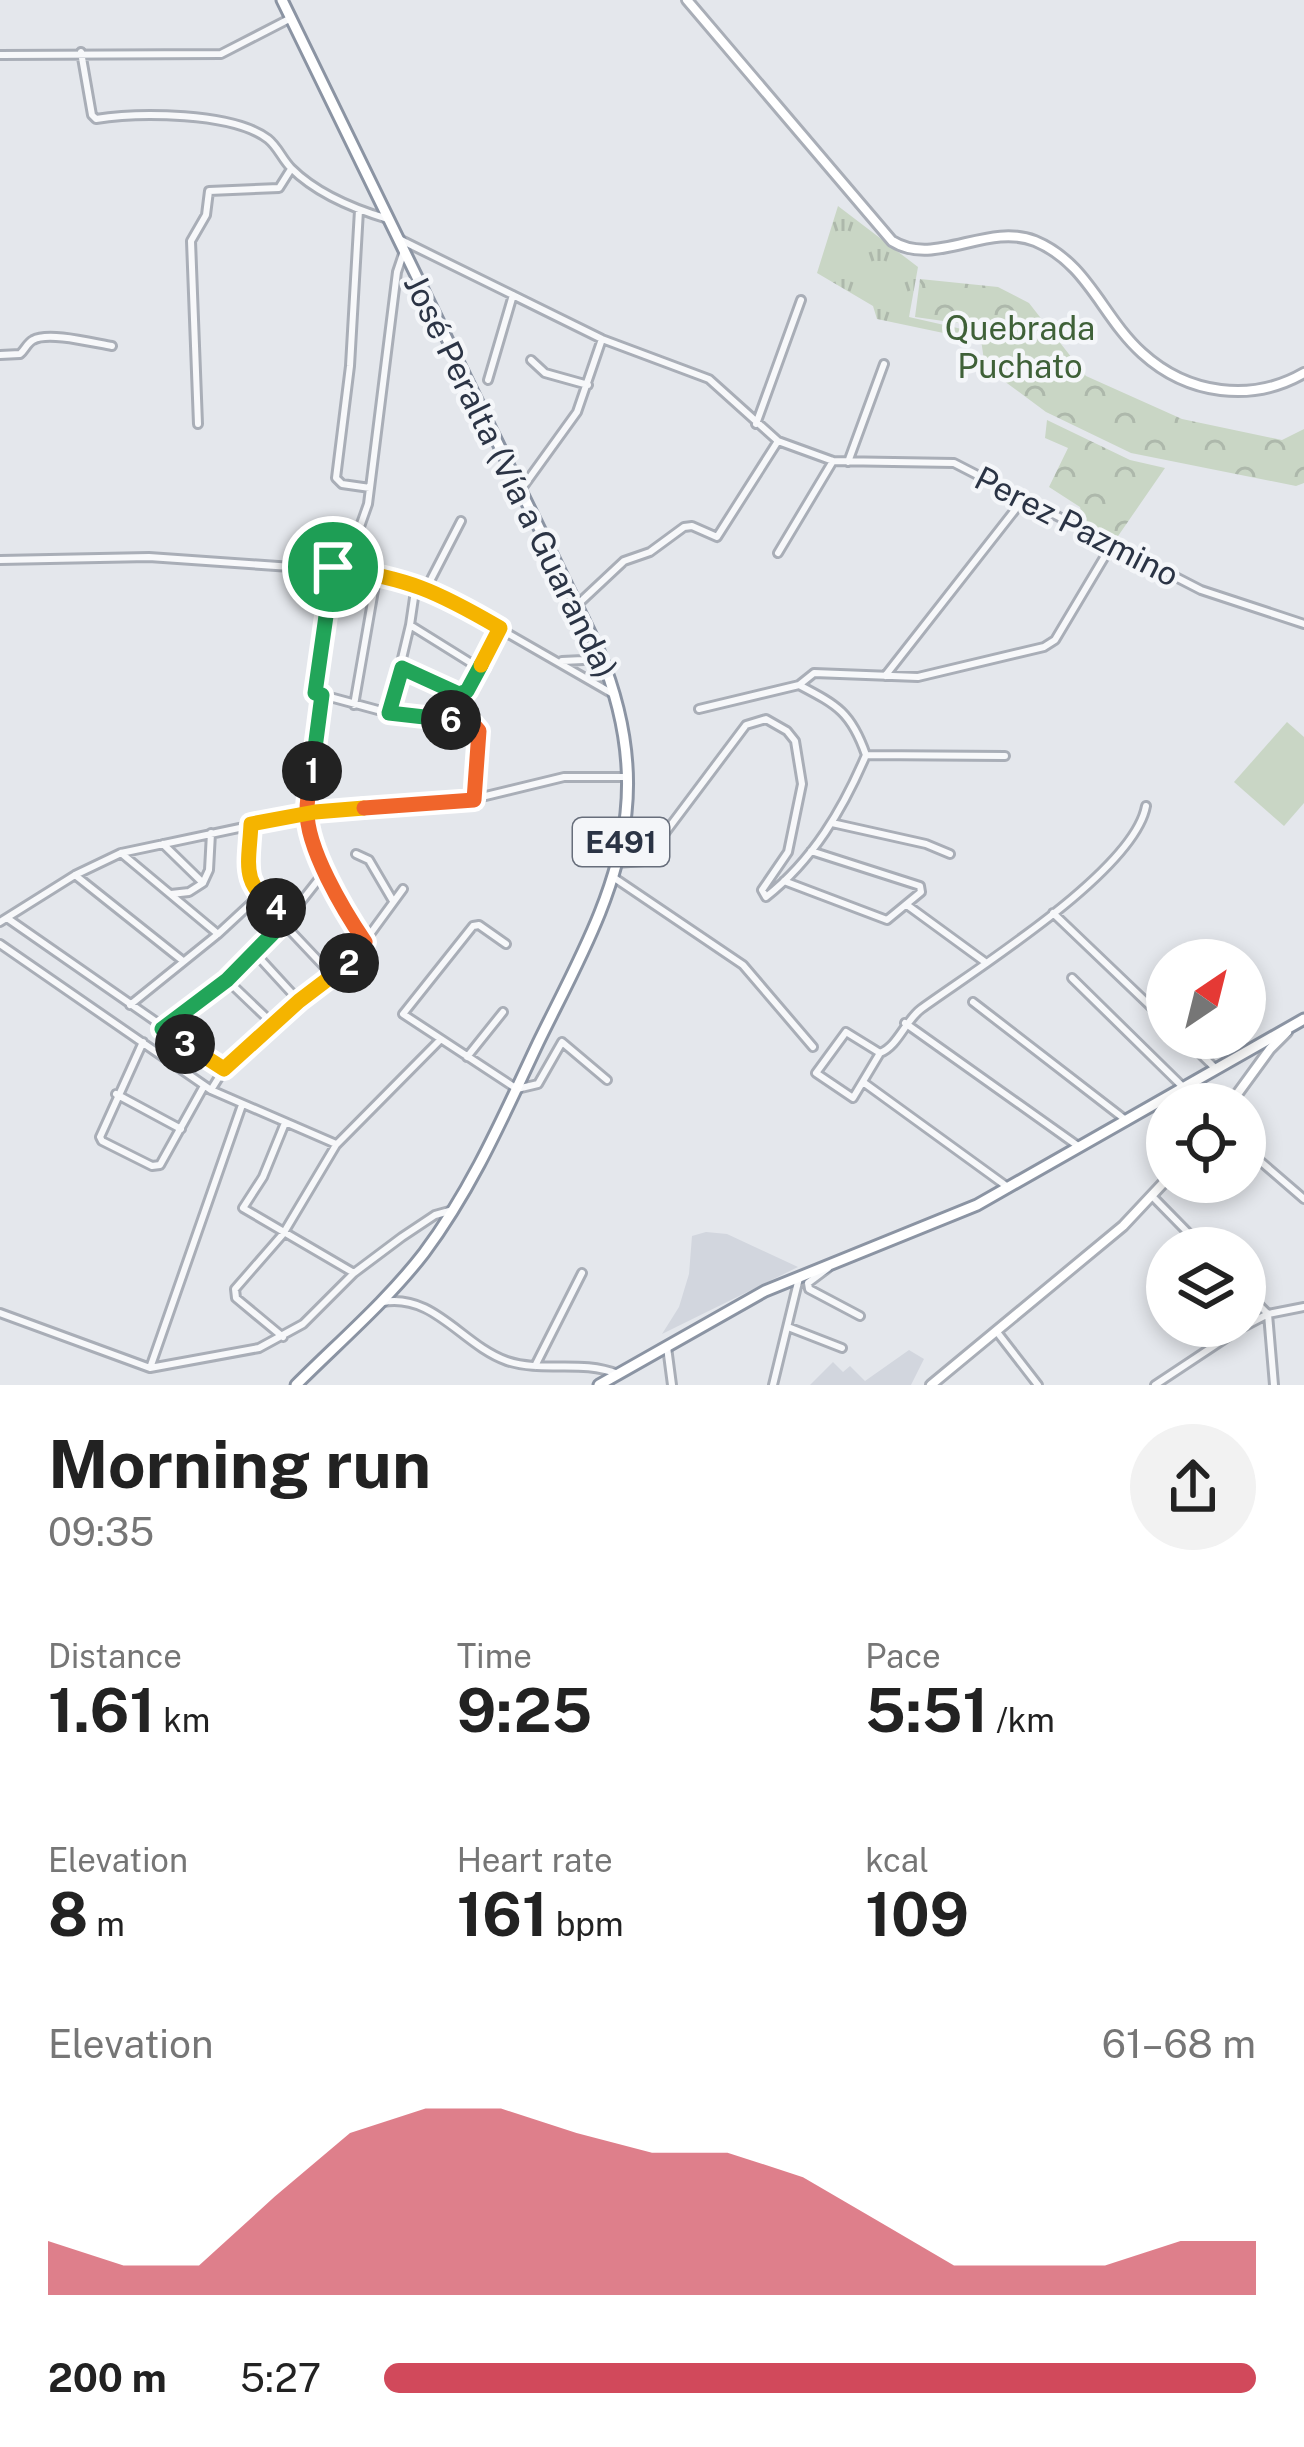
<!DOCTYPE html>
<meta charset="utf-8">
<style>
body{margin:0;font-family:"Public Sans",sans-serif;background:#f2f2f2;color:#222;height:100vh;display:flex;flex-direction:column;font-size:45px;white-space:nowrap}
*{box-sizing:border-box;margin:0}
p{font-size:39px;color:#767676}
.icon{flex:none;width:66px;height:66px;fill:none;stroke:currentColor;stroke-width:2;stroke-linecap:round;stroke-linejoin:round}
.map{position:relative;height:1385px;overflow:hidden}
.side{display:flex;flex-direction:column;background:#fff;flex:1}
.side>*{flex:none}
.needle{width:78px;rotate:35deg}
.fabs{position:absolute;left:1146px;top:939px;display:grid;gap:24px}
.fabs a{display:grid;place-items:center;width:120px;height:120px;border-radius:50%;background:#fff;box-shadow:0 6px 18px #0003;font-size:60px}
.pin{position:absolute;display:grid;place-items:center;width:102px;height:102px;color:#fff;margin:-51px;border:6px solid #fff;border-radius:50%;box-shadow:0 3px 12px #0007}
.km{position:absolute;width:60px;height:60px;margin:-30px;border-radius:50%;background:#222;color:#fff;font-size:33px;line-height:60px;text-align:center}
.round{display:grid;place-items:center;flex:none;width:126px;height:126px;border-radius:63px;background:#f2f2f2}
.overview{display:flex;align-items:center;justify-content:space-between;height:204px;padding:0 48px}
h1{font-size:66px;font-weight:700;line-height:90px}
.stats{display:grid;grid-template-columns:repeat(3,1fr);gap:18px;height:204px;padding:12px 48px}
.stats div{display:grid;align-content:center}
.stats b{font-size:60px;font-weight:700}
.stats small{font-size:33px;font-weight:400}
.stats p{font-size:33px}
.chart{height:336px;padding:24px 48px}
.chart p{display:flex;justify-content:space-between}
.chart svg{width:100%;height:216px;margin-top:12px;fill:#d1495b;opacity:.7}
ul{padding:0 48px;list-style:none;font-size:39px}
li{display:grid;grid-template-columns:192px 144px 1fr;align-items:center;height:90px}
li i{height:30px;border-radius:15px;background:#d1495b}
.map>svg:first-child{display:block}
</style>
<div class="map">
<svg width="1304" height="1385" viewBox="0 0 1304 1385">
<defs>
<pattern id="grass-tufts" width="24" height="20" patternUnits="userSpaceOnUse" patternTransform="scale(3)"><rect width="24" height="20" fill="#c9d6c5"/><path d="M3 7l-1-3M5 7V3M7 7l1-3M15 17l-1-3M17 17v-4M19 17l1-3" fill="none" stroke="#adb8ab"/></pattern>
<pattern id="forest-crowns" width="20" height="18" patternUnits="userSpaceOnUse" patternTransform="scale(3)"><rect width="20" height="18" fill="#c9d6c5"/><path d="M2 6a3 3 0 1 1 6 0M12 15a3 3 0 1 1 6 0" fill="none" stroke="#adb8ab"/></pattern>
</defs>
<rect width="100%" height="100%" fill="#e4e7ec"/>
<path fill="#d2d6de" d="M706,1232L727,1234L798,1267L662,1334L679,1307L689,1274L692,1236Z
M909,1350L924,1359L911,1385H810L833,1362L843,1372L850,1366L865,1381Z"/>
<path fill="url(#grass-tufts)" d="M838,206L918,267L909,317L975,332L972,339L877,319L873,306L817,273Z"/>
<path fill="url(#forest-crowns)" d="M920,279L998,287L1029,303L1086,376L1182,419L1282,440L1304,429V483L1296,486L1131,453L1046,412L985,367L979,326L915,317Z
M1047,420L1130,460L1165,468L1116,539L1085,527L1080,507L1049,487L1068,448L1045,438Z"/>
<path fill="#c9d6c5" d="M1287,722L1304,737V803L1284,826L1234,782Z"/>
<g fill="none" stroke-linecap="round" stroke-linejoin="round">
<g stroke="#a9aeb7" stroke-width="12">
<path id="minor" d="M81,52L92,115L96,119C138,112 233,112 268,139C278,147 282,159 291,168C317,194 354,209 388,219
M0,55L221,54L291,18
M359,210L350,366L336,478L342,484L370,488
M401,240L602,339L709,379L778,441L833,461L954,463L1201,590L1304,624
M0,355L20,354C25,350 27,343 33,340C48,331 94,343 112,346
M531,360L545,373L588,385
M488,380L513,295
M198,424L191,241L206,215L209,191L279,188L291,169
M756,424L801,300
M848,462L884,364
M520,491L577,412L602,339
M778,553L833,461
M0,560L149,557L377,573L427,587L613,694
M333,567L315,693L389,713
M345,569L368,504L397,272L404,251
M416,584L410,625L479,668L500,628
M427,587L461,521
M577,605L624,561L650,552L684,527L692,526L717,537L778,441
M410,625L389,713H414L477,726L474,800
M562,661L583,660L599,651
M402,667L459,694L467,690L479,668
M885,676L1022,501
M354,705L377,573
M699,709L799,685
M866,755L1005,756
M832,823L926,844L950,854
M163,844L203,883L209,870L211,833
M121,853L218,934L130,1005
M356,854L369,860L393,901
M617,863L644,861L746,725L766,719L787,731L795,741L802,784L788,852L762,890L766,897C813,860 843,809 866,755C851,712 837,705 799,685L814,673L918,677L1044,647L1055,640L1111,546
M326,870L364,940
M75,875L183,961
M613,877L743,965L813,1047
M784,881L887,920L921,892L920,886L811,851
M171,894L189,892L203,883
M259,896L289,917L326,870L306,814L322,695
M907,905L985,962
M1053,913L1167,1022
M7,918L224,1069
M0,922L75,875L121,853L315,812L465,801L564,777H628
M283,923L334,977
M218,934L259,896L249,881L251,824
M0,944L211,1090L336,1144
M506,944L479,925L473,926L403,1014L517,1089L538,1084L562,1042L607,1080
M254,952L299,1001
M1072,978L1184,1088
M227,980L273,1024
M973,1002L1127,1121
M905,1023L1078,1146
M162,1029L227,980L289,917
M846,1032L880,1053L853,1098L816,1073Z
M1184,1038L1216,1069
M143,1042L100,1137L102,1141L152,1166L160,1165L204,1086
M880,1053C898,1046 905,1021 921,1009C976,969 1134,871 1146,806
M467,1057L503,1012
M863,1082L1009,1188
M211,1090L224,1069L273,1024L346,967L403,889
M116,1094L181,1129
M285,1123L263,1177L243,1208L354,1273
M1245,1148L1304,1199
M1152,1196L1203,1248
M828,1268L808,1283L809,1289L860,1316
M1245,1291L1268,1314L1274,1385
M383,1302C434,1293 462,1345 507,1361C543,1373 581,1359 618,1374
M0,1313L150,1368L259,1348L303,1324L354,1273L402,1237L435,1215L453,1210
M1245,1326L1268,1314L1304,1307
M788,1327L842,1348
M997,1332L1038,1385
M283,1337L236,1298L235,1289L283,1234L336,1145L440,1040
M667,1347L672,1385
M535,1366L582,1273
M150,1368L242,1105
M773,1385L799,1278
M1155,1385L1244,1326"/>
</g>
<g stroke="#a9aeb7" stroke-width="14">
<path id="secondary" d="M687,0L892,241C935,268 987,222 1035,241C1088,263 1102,317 1142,353C1188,395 1252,403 1304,373
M1230,1104L1270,1049L1287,1032
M931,1385L1123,1226L1167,1179"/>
</g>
<g stroke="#8b94a3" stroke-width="15">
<path id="trunk" d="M282,0L599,651C620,702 632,757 626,813C618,894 573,971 538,1043C504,1115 472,1189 424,1253C387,1301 339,1342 296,1385
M599,1385L765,1291L977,1205L1304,1019"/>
</g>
<use href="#minor" stroke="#f7f8fa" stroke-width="6"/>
<use href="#secondary" stroke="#fff" stroke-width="8"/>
<use href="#trunk" stroke="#fff" stroke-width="9"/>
</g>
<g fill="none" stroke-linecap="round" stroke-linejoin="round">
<g stroke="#fff" stroke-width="24">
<path id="split-1" d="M312,771L322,695L315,693L333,567"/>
</g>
<g stroke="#fff" stroke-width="24">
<path id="split-2" d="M312,771C310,784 307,797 307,810C306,848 344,911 365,942L349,963"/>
</g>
<g stroke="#fff" stroke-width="24">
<path id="split-3" d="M185,1044L224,1069L299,1001L349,963"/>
</g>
<g stroke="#fff" stroke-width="24">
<path id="split-4" d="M185,1044L162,1029L227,980L283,923L289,917L276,908"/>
</g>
<g stroke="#fff" stroke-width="24">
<path id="split-5" d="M276,908C240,883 249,865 251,824L315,812L364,808"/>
</g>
<g stroke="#fff" stroke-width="24">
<path id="split-6" d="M364,808L474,800L479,731L473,724L451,720"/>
</g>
<g stroke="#fff" stroke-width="24">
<path id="split-7" d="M451,720L389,713L402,668L459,694L467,691L481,665"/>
</g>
<g stroke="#fff" stroke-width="24">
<path id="split-8" d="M333,567C409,579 435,590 500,628L481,665"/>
</g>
<use href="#split-1" stroke="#22a559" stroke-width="15"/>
<use href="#split-2" stroke="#f0652b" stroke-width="15"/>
<use href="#split-3" stroke="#f5b400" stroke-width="15"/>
<use href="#split-4" stroke="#22a559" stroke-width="15"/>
<use href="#split-5" stroke="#f5b400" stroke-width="15"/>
<use href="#split-6" stroke="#f0652b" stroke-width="15"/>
<use href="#split-7" stroke="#22a559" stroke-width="15"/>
<use href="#split-8" stroke="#f5b400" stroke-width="15"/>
</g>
<g text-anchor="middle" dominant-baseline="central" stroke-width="9" stroke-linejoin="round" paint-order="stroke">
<rect fill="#f4f6f9" stroke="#676e7b" stroke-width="3" x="573" y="818" width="96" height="48" rx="9"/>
<g font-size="30" font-weight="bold" fill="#2b3445">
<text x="621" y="842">E491</text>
</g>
<g font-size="33" fill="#3f6138" stroke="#f4f6f9">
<text x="1020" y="328">Quebrada<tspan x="1020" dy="38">Puchato</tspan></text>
</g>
<g font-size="33" fill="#2b3445" stroke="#f4f6f9">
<text transform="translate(511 476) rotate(64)">José Peralta (Vía a Guaranda)</text>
<text transform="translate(1077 526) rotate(27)">Perez Pazmino</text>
</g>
</g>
</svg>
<div class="fabs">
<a><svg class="needle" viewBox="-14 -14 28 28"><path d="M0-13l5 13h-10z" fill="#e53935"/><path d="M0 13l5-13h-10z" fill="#767676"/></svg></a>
<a><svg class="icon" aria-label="locate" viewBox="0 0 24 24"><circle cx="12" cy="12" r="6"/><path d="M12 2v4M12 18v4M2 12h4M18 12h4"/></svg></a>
<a><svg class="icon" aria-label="layers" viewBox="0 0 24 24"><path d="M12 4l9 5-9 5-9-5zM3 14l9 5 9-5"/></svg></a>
</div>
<div class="pin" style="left:333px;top:567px;background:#1e9e55"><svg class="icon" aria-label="arrive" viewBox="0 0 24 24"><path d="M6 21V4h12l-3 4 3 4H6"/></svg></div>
<b class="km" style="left:312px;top:771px">1</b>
<b class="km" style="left:349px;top:963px">2</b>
<b class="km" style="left:185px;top:1044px">3</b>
<b class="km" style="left:276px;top:908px">4</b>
<b class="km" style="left:451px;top:720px">6</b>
</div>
<section class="side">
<div class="overview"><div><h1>Morning run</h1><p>09:35</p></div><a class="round"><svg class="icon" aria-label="share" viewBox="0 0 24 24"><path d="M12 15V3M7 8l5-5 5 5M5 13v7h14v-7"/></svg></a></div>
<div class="stats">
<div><p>Distance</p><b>1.61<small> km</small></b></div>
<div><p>Time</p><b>9:25</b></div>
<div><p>Pace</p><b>5:51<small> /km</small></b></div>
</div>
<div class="stats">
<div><p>Elevation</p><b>8<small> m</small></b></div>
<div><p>Heart rate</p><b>161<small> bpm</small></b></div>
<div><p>kcal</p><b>109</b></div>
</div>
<div class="chart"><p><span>Elevation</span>61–68 m</p>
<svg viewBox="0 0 160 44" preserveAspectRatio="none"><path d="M0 44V33L10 38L20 38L30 24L40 11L50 6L60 6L70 11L80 15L90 15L100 20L110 29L120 38L130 38L140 38L150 33L160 33V44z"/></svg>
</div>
<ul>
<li><b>200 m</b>5:27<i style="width:100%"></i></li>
</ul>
</section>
